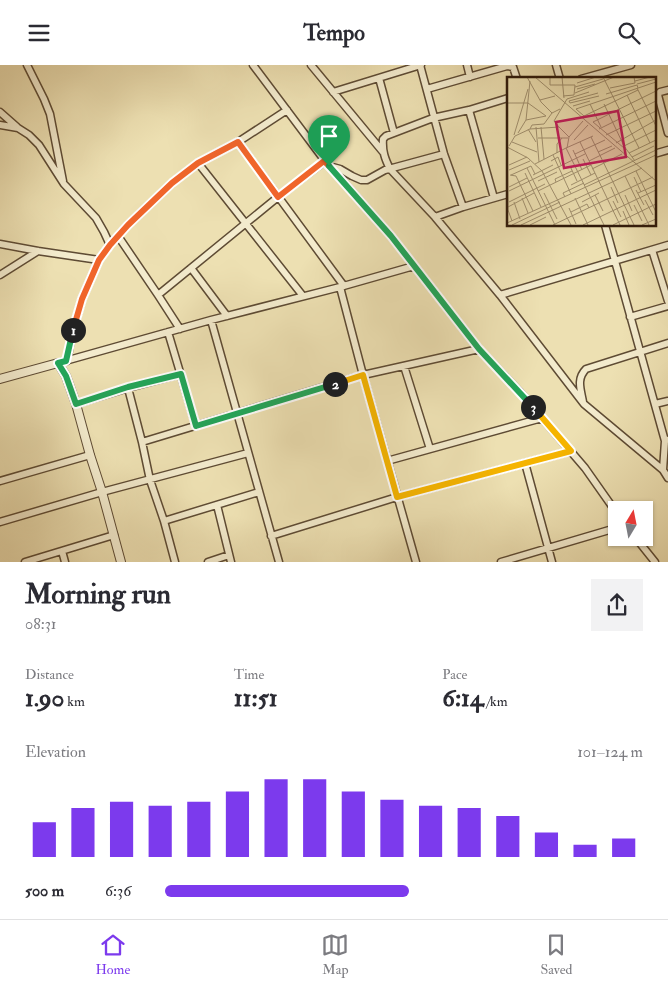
<!DOCTYPE html>
<meta charset="utf-8">
<style>
body{margin:0;font-family:"IM FELL Double Pica",serif;background:#f2f2f3;color:#2b2b33;height:100vh;display:flex;flex-direction:column;font-size:19px;white-space:nowrap}
*{box-sizing:border-box;margin:0}
p{font-size:16px;color:#7c7c81}
.icon{flex:none;width:28px;height:28px;fill:none;stroke:currentColor;stroke-width:2;stroke-linecap:round;stroke-linejoin:round}
.map{position:relative;height:497px;overflow:hidden}
.panel{display:flex;flex-direction:column;background:#fff;flex:1}
.panel>*{flex:none}
.needle{width:32px;rotate:10deg}
.controls{position:absolute;left:608px;top:436px;display:grid;gap:10px}
.controls a{display:grid;place-items:center;width:45px;height:45px;border-radius:0px;background:#fff;box-shadow:0 1px 4px #0004;font-size:25px}
.pin{position:absolute;display:grid;place-items:center;width:42px;height:42px;color:#fff;margin:-51px -21px;border-radius:50% 50% 50% 0;rotate:-45deg;box-shadow:0 0 5px #0007}
.pin .icon{rotate:45deg}
.km{position:absolute;width:25px;height:25px;margin:-12px;border-radius:50%;background:#222;color:#fff;font-size:14px;line-height:25px;text-align:center}
.round{display:grid;place-items:center;flex:none;width:52px;height:52px;border-radius:0px;background:#f2f2f3}
.summary{display:flex;align-items:center;justify-content:space-between;height:85px;padding:0 25px}
h1{font-size:28px;font-weight:700;line-height:38px}
.metrics{display:grid;grid-template-columns:repeat(3,1fr);gap:8px;height:85px;padding:5px 25px}
.metrics div{display:grid;align-content:center}
.metrics b{font-size:25px;font-weight:700}
.metrics small{font-size:14px;font-weight:400}
.metrics p{font-size:14px}
.chart{height:140px;padding:10px 25px}
.chart p{display:flex;justify-content:space-between}
.chart svg{width:100%;height:90px;margin-top:5px;stroke:#7c3aed;stroke-width:6}
ul{padding:0 25px;list-style:none;font-size:16px}
li{display:grid;grid-template-columns:80px 60px 1fr;align-items:center;height:38px}
li i{height:12px;border-radius:6px;background:#7c3aed}
header{display:flex;justify-content:space-between;align-items:center;height:65px;padding:0 25px;background:#fff;font-size:22px;font-weight:700}
.tab-bar{display:flex;justify-content:space-around;align-items:center;height:70px;border-top:1px solid #e1e1e2;background:#fff;font-size:14px;color:#7c7c81}
.tab-bar a{display:grid;justify-items:center;gap:2px}
.tab-bar .selected{color:#7c3aed}
.map>svg:first-child{display:block}
</style>
<header><svg class="icon" aria-label="menu" viewBox="0 0 24 24"><path d="M4 6h16M4 12h16M4 18h16"/></svg>Tempo<svg class="icon" aria-label="search" viewBox="0 0 24 24"><circle cx="10" cy="10" r="6"/><path d="M15 15l6 6"/></svg></header>
<div class="map">
<svg width="668" height="497" viewBox="0 0 668 497">
<rect width="100%" height="100%" fill="#ede0b2"/>
<filter id="stains"><feTurbulence type="fractalNoise" baseFrequency=".004" numOctaves="4"/><feColorMatrix values="0 0 0 0 .2 0 0 0 0 .09 0 0 0 0 .02 0 0 0 .5 -.17"/></filter>
<radialGradient id="worn" r=".72"><stop offset=".6" stop-color="#630" stop-opacity="0"/><stop offset="1" stop-color="#630" stop-opacity=".3"/></radialGradient>
<g fill="none" stroke-linecap="round" stroke-linejoin="round">
<g stroke="#5e4b34" stroke-width="9">
<path id="minor" d="M27,0L44,34L50,49L63,116
M253,0L325,96L391,171L479,284L519,326L585,403L616,447
M311,0L383,87
M420,0L444,89L463,142
M467,0L470,12
M556,0L560,14
M379,13L394,68
M581,14L631,0
M427,24L507,1L513,2L517,14
M668,25L660,27L658,30L668,68
M333,27L421,0
M508,33L469,45L433,53L386,71L383,74C382,86 385,94 390,104L435,152L500,230L584,339L663,405
M469,45L494,133
M0,47L17,62
M0,60L18,63L29,70L39,80L64,119L96,153L104,167L110,180
M238,77L344,221
M654,89L668,85
M198,98L303,231
M329,101L340,104L352,111L361,115H367L385,105L444,89
M435,152L463,142L508,129
M605,160L665,376
M118,171L158,230L180,264
M0,179L38,186L99,195
M652,185L668,236
M191,203L227,251
M0,210L38,186
M340,222L363,310L416,497
M158,230L278,132L325,96
M500,230L668,180
M630,252L668,241
M211,255L279,497
M168,267L196,361
M67,296L72,269L82,234L99,195L110,180L128,160L172,118L198,98L238,77L287,45
M58,298L211,255L340,222L414,201
M404,301L430,384
M128,323L142,377L150,415L164,456L175,497
M583,337C581,325 576,314 586,304L668,278
M76,339L128,323L181,309
M655,339L668,336
M667,375L665,376L663,405L668,413
M142,377L363,310L479,284
M387,396L542,353
M525,398L552,497
M0,416L90,390
M217,440L231,497
M164,456L259,427
M0,457L102,427L248,388
M271,471L397,432L571,386
M635,472L655,497
M62,486L65,497
M25,497L114,470
M208,497L229,490
M501,497L616,463"/>
</g>
<g stroke="#5e4b34" stroke-width="10">
<path id="tertiary" d="M0,314L58,298L66,311L76,339L90,390L102,427L121,497"/>
</g>
<use href="#minor" stroke="#f3ebcd" stroke-width="6"/>
<use href="#tertiary" stroke="#f3ebcd" stroke-width="8"/>
</g>
<g fill="none" stroke-linecap="round" stroke-linejoin="round">
<g stroke="#fff" stroke-width="10">
<path id="split-1" d="M73,265L82,234L99,195L110,180L128,160L172,118L198,98L238,77L278,132L324,96L329,101"/>
</g>
<g stroke="#fff" stroke-width="10">
<path id="split-2" d="M73,265L66,296L58,298L66,311L76,339L128,322L181,309L196,361L335,319"/>
</g>
<g stroke="#fff" stroke-width="10">
<path id="split-3" d="M335,319L363,310L397,432L571,386L533,342"/>
</g>
<g stroke="#fff" stroke-width="10">
<path id="split-4" d="M329,101L391,171L479,284L533,342"/>
</g>
<use href="#split-1" stroke="#f0652b" stroke-width="6"/>
<use href="#split-2" stroke="#22a559" stroke-width="6"/>
<use href="#split-3" stroke="#f5b400" stroke-width="6"/>
<use href="#split-4" stroke="#22a559" stroke-width="6"/>
</g>
<g transform="translate(507 12)">
<rect width="149" height="149" fill="#ede0b2"/>
<path fill="none" stroke="#a1906f" stroke-width="1" d="M0,0L1,133L5,144M20,0L34,25L45,36M28,0L149,104M43,0V8H68M55,0L57,21M96,0L132,71M128,4L143,0M70,6L89,0M130,7L149,2M68,10L96,2M103,11L128,6L127,0M130,11L149,49M70,12L88,7M131,13L77,39L69,32L149,5M68,16L107,0M99,17L130,8L131,11M120,18L143,66M56,19L67,18L68,8M33,23L48,19M62,24L63,26L92,19M62,24L91,16M1,26H21L39,39M83,27L94,50M97,27L117,69M66,29L83,24M19,43L39,39M29,50L32,85M34,50L37,82M52,50L47,44L60,22L82,15M21,52L29,65M23,52L25,48L37,47L45,36L53,32M92,52L149,24M11,56L19,43L23,4M7,58L21,12M99,58L149,34M84,60L127,148M31,61H61M67,63L81,48M5,65L30,75M73,65L113,148M109,66L149,43M2,69L8,59L23,52L52,50L62,60M0,70L21,81L35,94L64,148M59,71L86,59M60,71L62,60L76,44M117,71L86,45L149,14M66,73L75,93M91,75L105,69M50,76V67L55,61M122,76L149,63M68,77L98,63M46,78L64,117M125,80L147,69M76,82L84,98M44,84L51,80L54,88M82,84L108,71M128,84L117,69L149,53M28,87L59,71L97,148M2,88L20,80M63,89L70,104M20,91L48,148M85,92L115,77M2,93L23,84M129,94L149,135M18,96L34,130M3,98L9,99L26,134M4,98L24,89L28,97M26,98L46,88M118,99L142,148M127,100L134,115M31,104L50,95M49,105L48,102L65,94M64,108L88,96M77,108L149,73M2,110L20,101M104,110L111,126M129,113L137,128M2,114L78,77M31,114L84,88M37,116L50,142M131,116L149,108M88,118L96,134M118,118L125,134M58,120L56,116L77,106M15,121L21,136M68,121L81,148M138,123L146,138M106,124L114,140M2,125L38,107M7,125L13,142M75,125L92,116M127,128L135,144M1,130L27,116M62,131L69,147M116,134L122,148M64,135L80,127L82,131M0,146L149,78M5,148L53,125M14,148L135,91M23,148L39,140M46,148L146,100M76,148L149,113M106,148L149,127M135,148L149,142"/>
<path fill="#c2185b" fill-opacity="0.15" stroke="#c2185b" stroke-width="2.5" d="M111,34L119,80L57,91L49,45Z"/>
<rect width="149" height="149" fill="none" stroke="#2f190a" stroke-width="2.5"/>
</g>
<rect width="100%" height="100%" filter="url(#stains)"/>
<rect width="100%" height="100%" fill="url(#worn)"/>
</svg>
<div class="controls">
<a><svg class="needle" viewBox="-14 -14 28 28"><path d="M0-13l5 13h-10z" fill="#e53935"/><path d="M0 13l5-13h-10z" fill="#7c7c81"/></svg></a>
</div>
<div class="pin" style="left:329px;top:101px;background:#1e9e55"><svg class="icon" aria-label="arrive" viewBox="0 0 24 24"><path d="M6 21V4h12l-3 4 3 4H6"/></svg></div>
<b class="km" style="left:73px;top:265px">1</b>
<b class="km" style="left:335px;top:319px">2</b>
<b class="km" style="left:533px;top:342px">3</b>
</div>
<section class="panel">
<div class="summary"><div><h1>Morning run</h1><p>08:31</p></div><a class="round"><svg class="icon" aria-label="share" viewBox="0 0 24 24"><path d="M12 15V3M7 8l5-5 5 5M5 13v7h14v-7"/></svg></a></div>
<div class="metrics">
<div><p>Distance</p><b>1.90<small> km</small></b></div>
<div><p>Time</p><b>11:51</b></div>
<div><p>Pace</p><b>6:14<small> /km</small></b></div>
</div>
<div class="chart"><p><span>Elevation</span>101–124 m</p>
<svg viewBox="0 0 160 44" preserveAspectRatio="none"><path d="M5 44V27M15 44V20M25 44V17M35 44V19M45 44V17M55 44V12M65 44V6M75 44V6M85 44V12M95 44V16M105 44V19M115 44V20M125 44V24M135 44V32M145 44V38M155 44V35"/></svg>
</div>
<ul>
<li><b>500 m</b>6:36<i style="width:51%"></i></li>
</ul>
</section>
<nav class="tab-bar">
<a class="selected"><svg class="icon" aria-label="home" viewBox="0 0 24 24"><path d="M3 11l9-7 9 7M6 9v11h12V9"/></svg>Home</a>
<a><svg class="icon" aria-label="map" viewBox="0 0 24 24"><path d="M3 6l6-2 6 2 6-2v14l-6 2-6-2-6 2zM9 4v14M15 6v14"/></svg>Map</a>
<a><svg class="icon" aria-label="saved" viewBox="0 0 24 24"><path d="M7 4h10v16l-5-4-5 4z"/></svg>Saved</a>
</nav>
